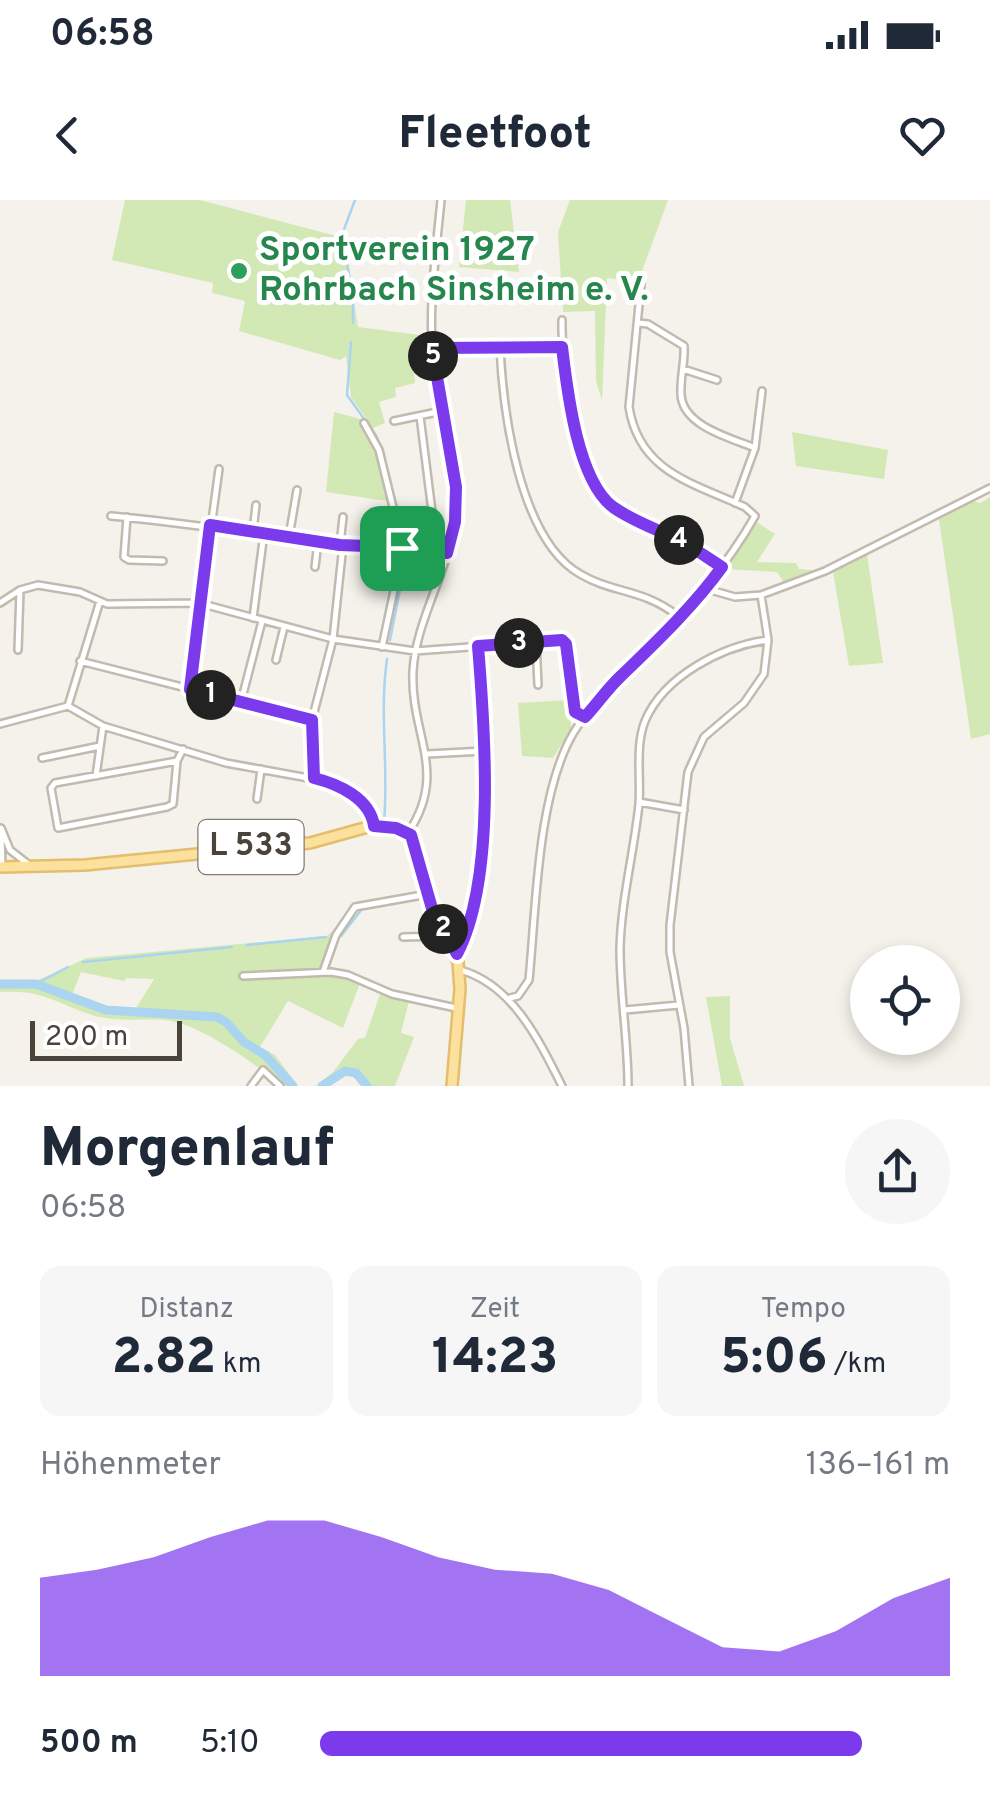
<!DOCTYPE html>
<html lang="de">
<meta charset="utf-8">
<style>
body{margin:0;font-family:Overpass,sans-serif;background:#f6f6f7;color:#1f2937;height:100vh;display:flex;flex-direction:column;font-size:38px;white-space:nowrap}
*{box-sizing:border-box;margin:0}
p{font-size:32px;color:#747a83}
.icon{flex:none;width:55px;height:55px;fill:none;stroke:currentColor;stroke-width:2;stroke-linecap:round;stroke-linejoin:round}
.map{position:relative;height:886px;overflow:hidden}
.sheet{display:flex;flex-direction:column;background:#fff;flex:1}
.sheet>*{flex:none}
.fabs{position:absolute;left:850px;top:745px;display:grid;gap:20px}
.fabs a{display:grid;place-items:center;width:110px;height:110px;border-radius:50%;background:#fff;box-shadow:0 5px 15px #0003;font-size:50px}
.scale{position:absolute;left:30px;bottom:25px;width:152px;box-sizing:border-box;padding-left:10px;border:5px solid #4a4339;border-top:0;font-size:28px;line-height:35px;white-space:nowrap;color:#4a4339;-webkit-text-stroke:8px #fff;paint-order:stroke}
.pin{position:absolute;display:grid;place-items:center;width:85px;height:85px;color:#fff;margin:-42px;border-radius:20px;box-shadow:0 5px 15px #0006}
.km{position:absolute;width:50px;height:50px;margin:-25px;border-radius:50%;background:#222;color:#fff;font-size:28px;line-height:50px;text-align:center}
.round{display:grid;place-items:center;flex:none;width:105px;height:105px;border-radius:52px;background:#f6f6f7}
.head{display:flex;align-items:center;justify-content:space-between;height:170px;padding:0 40px}
h1{font-size:55px;font-weight:800;line-height:75px}
.stats{display:grid;grid-template-columns:repeat(3,1fr);gap:15px;height:170px;padding:10px 40px}
.stats div{display:grid;align-content:center;border-radius:20px;background:#f6f6f7;text-align:center}
.stats b{font-size:50px;font-weight:800}
.stats small{font-size:28px;font-weight:400}
.stats p{font-size:28px}
.chart{height:280px;padding:20px 40px}
.chart p{display:flex;justify-content:space-between}
.chart svg{width:100%;height:180px;margin-top:10px;fill:#7c3aed;opacity:.7}
ul{padding:0 40px;list-style:none;font-size:32px}
li{display:grid;grid-template-columns:160px 120px 1fr;align-items:center;height:75px}
li i{height:25px;border-radius:12px;background:#7c3aed}
.status{display:flex;justify-content:space-between;align-items:center;height:70px;padding:0 50px;background:#fff;direction:ltr}
.status svg{height:28px;fill:currentColor}
header{display:flex;justify-content:space-between;align-items:center;height:130px;padding:0 40px;background:#fff;font-size:45px;font-weight:800}
.map>svg:first-child{display:block}
</style>
<div class="status"><b>06:58</b><svg viewBox="0 0 49 12"><path d="M0 12V9h3v3zM5 12V6h3v6zM10 12V3h3v9zM15 12V0h3v12zM26 1h20v11H26zM47 4h2v5h-2z"/></svg></div>
<header><svg class="icon" aria-label="back" viewBox="0 0 24 24"><path d="M15 5l-7 7 7 7"/></svg>Fleetfoot<svg class="icon" aria-label="heart" viewBox="0 0 24 24"><path d="M12 20l-8-8c-3-5 5-10 8-4 3-6 11-1 8 4z"/></svg></header>
<div class="map">
<svg width="990" height="886" viewBox="0 0 990 886">
<rect width="100%" height="100%" fill="#f5f2eb"/>
<path fill="#d2e8b5" fill-rule="evenodd" d="M125,0H200L344,38L358,127L428,136L429,145L412,146L415,183L395,188L396,197L379,202L385,223L373,228L384,249L394,302L326,292L334,212L368,221L351,197L346,156L340,160L239,131L245,101L212,93L213,83L112,60Z
M466,0H510L519,72L459,67Z
M570,0H668L638,82L607,78L602,200L596,181L595,111L563,112L558,32Z
M792,232L888,250L884,279L796,266Z
M990,297V534L971,539L938,313L965,299L980,303Z
M755,321L775,334L757,362L796,363L799,369L823,371L784,383L777,372L726,369Z
M866,348L883,463L849,466L832,366Z
M570,500L571,529L553,558L522,556L518,503Z
M335,729L319,775L347,777L360,783L343,828L288,801L260,847L275,855L298,886H280C256,863 199,824 166,820C140,818 115,823 89,814C51,801 44,790 0,792V783L36,781L87,758L327,736ZM81,772L124,781L126,778L154,779L135,810L109,807L72,795Z
M381,791L409,801L401,833L414,837L395,886H363L355,874C339,873 332,886 316,886L333,872L358,839L365,838Z
M730,796V838L744,886H722L706,797Z"/>
<g fill="none" stroke-linecap="round" stroke-linejoin="round">
<path stroke="#aad4f0" stroke-width="2.5" d="M343,32L355,0
M342,38L353,95V123
M351,142L347,195L377,237L381,250
M386,267L404,333
M390,440L407,354
M384,622C389,566 379,515 387,459
M383,630L407,641L420,691
M341,736L362,709L420,699
M247,745L326,737
M83,762L232,747
M36,784L68,767"/>
<path stroke="#aad4f0" stroke-width="9" d="M0,784H36L106,810L217,817L226,822L244,842L265,855L293,886
M322,886L345,871L356,873L367,886"/>
<g stroke="#c1baae" stroke-width="10">
<path id="street" d="M562,120C561,164 576,280 614,308C635,322 661,330 683,342C696,350 709,359 722,367
M638,123L648,124L684,146C685,162 680,178 681,194C682,226 731,238 755,248
M432,148L561,147
M500,148C503,211 519,339 580,374C614,394 642,388 678,416
M683,169L717,180
M420,216L437,351
M394,221L442,211
M364,223L379,250L403,348L382,447
M735,303L755,248L762,191
M111,316C188,323 263,335 340,345C376,350 411,347 447,353
M127,317L124,357L129,360L163,361
M253,331L256,305
M289,337L297,290
M340,345L343,317
M315,367L318,342
M707,389L735,397L761,395L825,371L990,288
M0,403L20,390L38,385L80,392L107,404L199,403L333,439L415,451L562,440L566,445L575,512L585,517
M253,418L264,333
M536,442L538,485
M18,450L20,390
M276,460L284,427
M80,461L312,520
M189,489L219,269
M241,502L262,421
M68,506L103,526L226,563L314,579L344,588L369,611L375,625
M0,524L68,506L100,401
M427,554L484,551
M42,558L100,546
M177,561L55,583L51,588L58,628L167,607L173,604L177,561L183,549
M96,576L103,526
M314,579L312,520L333,439L343,345
M257,599L261,569
M639,602L684,610
M1,628L10,650L28,664
M408,633C449,572 410,535 413,471C416,416 455,362 457,302C458,254 437,207 433,160C428,106 436,53 441,0
M1,635L2,667
M403,737L444,736
M457,754C497,681 485,530 478,446
M460,770C512,784 539,840 562,886
M323,772L336,735L355,707L428,694
M243,776L331,772L348,775L392,794L456,808
M510,798L518,796L529,780C536,710 537,593 574,532C591,504 618,483 641,459C683,414 725,370 755,316L745,307C693,283 639,272 629,207L641,84
M625,810L679,805
M251,886L263,870L280,886
M628,886C628,840 620,795 620,749C621,701 634,652 639,604C641,578 635,546 645,521C664,476 722,446 768,440
M689,886L684,828L670,752V725L688,572L704,537L744,503L764,474L768,440L761,395"/>
</g>
<g stroke="#e3be6c" stroke-width="14">
<path id="primary" d="M0,667L85,665L310,643L375,625L402,630L414,639L433,712L458,762L460,789L452,886"/>
</g>
<use href="#street" stroke="#fff" stroke-width="5"/>
<use href="#primary" stroke="#fce09d" stroke-width="9"/>
</g>
<g fill="none" stroke-linecap="round" stroke-linejoin="round">
<g stroke="#fff" stroke-width="20">
<path id="route" d="M562,147C567,189 577,280 613,307C634,322 660,330 682,342C696,349 709,359 722,367C693,407 656,442 621,476C608,488 597,504 585,517L575,512L566,444L562,440L478,446C485,531 496,679 457,754L433,712L411,635L396,628L374,626C370,598 338,584 314,578L312,520L190,489L210,325L340,345L420,348L447,353L455,322L456,287L432,148Z"/>
</g>
<use href="#route" stroke="#7c3aed" stroke-width="12"/>
</g>
<circle fill="#2e9e5b" stroke="#fff" stroke-width="4" cx="239" cy="71" r="10"/>
<g text-anchor="middle" dominant-baseline="central" stroke-width="10" stroke-linejoin="round" paint-order="stroke">
<rect fill="#fff" stroke="#807b74" stroke-width="2.5" x="198.5" y="620" width="105" height="54" rx="8"/>
<g font-size="32" font-weight="bold" fill="#4a4339">
<text x="251" y="647">L 533</text>
</g>
<g font-size="35" font-weight="bold" fill="#27864d" stroke="#fff" text-anchor="start">
<text x="259" y="51">Sportverein 1927<tspan x="259" dy="40">Rohrbach Sinsheim e. V.</tspan></text>
</g>
</g>
</svg>
<div class="fabs">
<a><svg class="icon" aria-label="locate" viewBox="0 0 24 24"><circle cx="12" cy="12" r="6"/><path d="M12 2v4M12 18v4M2 12h4M18 12h4"/></svg></a>
</div>
<div class="scale">200 m</div>
<div class="pin" style="left:402px;top:348px;background:#1e9e55"><svg class="icon" aria-label="arrive" viewBox="0 0 24 24"><path d="M6 21V4h12l-3 4 3 4H6"/></svg></div>
<b class="km" style="left:211px;top:495px">1</b>
<b class="km" style="left:443px;top:729px">2</b>
<b class="km" style="left:519px;top:443px">3</b>
<b class="km" style="left:679px;top:340px">4</b>
<b class="km" style="left:433px;top:156px">5</b>
</div>
<section class="sheet">
<div class="head"><div><h1>Morgenlauf</h1><p>06:58</p></div><a class="round"><svg class="icon" aria-label="share" viewBox="0 0 24 24"><path d="M12 15V3M7 8l5-5 5 5M5 13v7h14v-7"/></svg></a></div>
<div class="stats">
<div><p>Distanz</p><b>2.82<small> km</small></b></div>
<div><p>Zeit</p><b>14:23</b></div>
<div><p>Tempo</p><b>5:06<small> /km</small></b></div>
</div>
<div class="chart"><p><span>Höhenmeter</span>136–161 m</p>
<svg viewBox="0 0 160 44" preserveAspectRatio="none"><path d="M0 44V20L10 18L20 15L30 10L40 6L50 6L60 10L70 15L80 18L90 19L100 23L110 30L120 37L130 38L140 33L150 25L160 20V44z"/></svg>
</div>
<ul>
<li><b>500 m</b>5:10<i style="width:86%"></i></li>
</ul>
</section>
